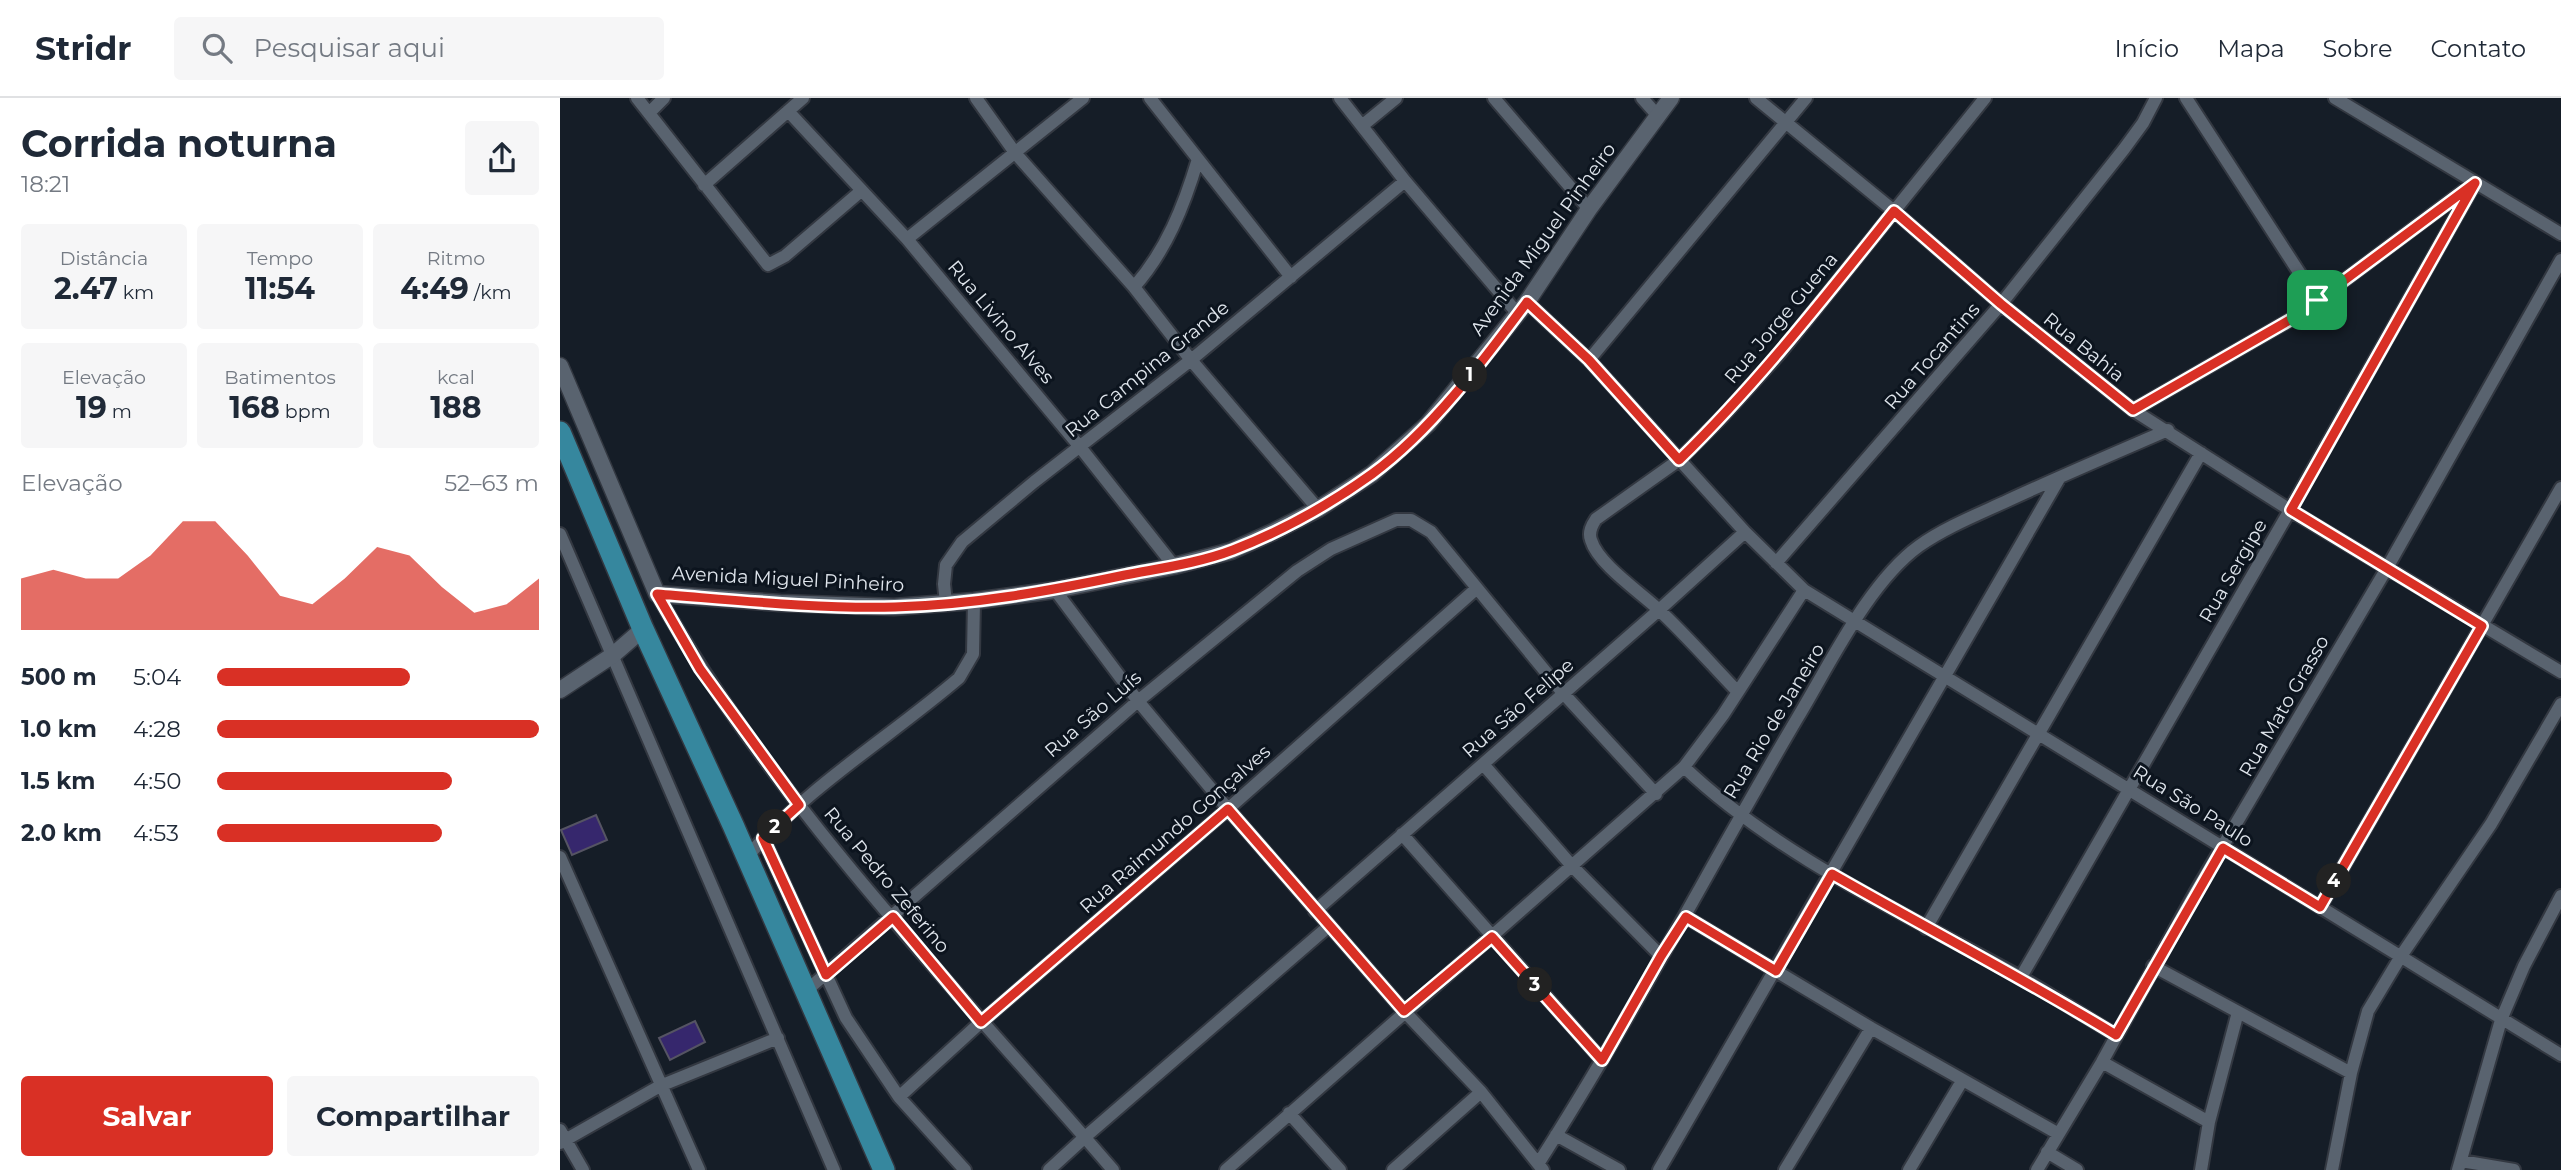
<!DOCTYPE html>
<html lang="pt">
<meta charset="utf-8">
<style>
body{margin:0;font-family:Montserrat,sans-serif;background:#f6f6f7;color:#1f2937;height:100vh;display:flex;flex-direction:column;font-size:26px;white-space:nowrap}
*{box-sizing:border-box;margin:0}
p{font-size:23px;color:#747a83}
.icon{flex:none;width:38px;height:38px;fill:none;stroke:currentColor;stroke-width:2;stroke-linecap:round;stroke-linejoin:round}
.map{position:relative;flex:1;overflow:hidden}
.sheet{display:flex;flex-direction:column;background:#fff;width:560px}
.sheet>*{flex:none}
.pin{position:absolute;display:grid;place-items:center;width:60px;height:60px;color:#fff;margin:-30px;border-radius:14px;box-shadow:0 4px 10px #0006}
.km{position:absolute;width:35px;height:35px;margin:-18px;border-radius:50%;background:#222;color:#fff;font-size:19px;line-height:35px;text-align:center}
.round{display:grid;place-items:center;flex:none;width:74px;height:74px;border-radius:7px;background:#f6f6f7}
.head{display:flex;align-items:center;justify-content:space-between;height:119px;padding:0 21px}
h1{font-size:38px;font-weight:700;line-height:52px}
.metrics{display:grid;grid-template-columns:repeat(3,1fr);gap:10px;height:119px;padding:7px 21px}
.metrics div{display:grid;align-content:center;border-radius:7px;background:#f6f6f7;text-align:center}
.metrics b{font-size:30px;font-weight:700}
.metrics small{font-size:19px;font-weight:400}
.metrics p{font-size:19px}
.chart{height:196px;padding:14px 21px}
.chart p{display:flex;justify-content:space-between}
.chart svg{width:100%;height:126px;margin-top:7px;fill:#d93025;opacity:.7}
.primary-button{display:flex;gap:14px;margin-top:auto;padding:14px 21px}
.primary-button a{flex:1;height:80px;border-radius:7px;background:#d93025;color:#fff;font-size:28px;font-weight:700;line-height:80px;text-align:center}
.primary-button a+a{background:#f6f6f7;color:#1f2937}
ul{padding:0 21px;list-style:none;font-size:23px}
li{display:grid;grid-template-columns:112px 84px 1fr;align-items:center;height:52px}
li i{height:18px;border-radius:9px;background:#d93025}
header{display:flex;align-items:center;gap:42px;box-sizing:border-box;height:98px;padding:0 35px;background:#fff;border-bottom:2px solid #e0e1e3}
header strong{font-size:33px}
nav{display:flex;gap:38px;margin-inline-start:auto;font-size:24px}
.search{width:490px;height:63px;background:#f6f6f7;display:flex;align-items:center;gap:18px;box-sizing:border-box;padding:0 24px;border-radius:7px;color:#747a83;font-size:26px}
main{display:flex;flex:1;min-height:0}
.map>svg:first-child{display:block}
</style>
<header>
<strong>Stridr</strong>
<div class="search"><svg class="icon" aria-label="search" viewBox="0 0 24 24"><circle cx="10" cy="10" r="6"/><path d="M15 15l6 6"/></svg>Pesquisar aqui</div>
<nav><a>Início</a><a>Mapa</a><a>Sobre</a><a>Contato</a></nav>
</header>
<main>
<section class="sheet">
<div class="head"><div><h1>Corrida noturna</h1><p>18:21</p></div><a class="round"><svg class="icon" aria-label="share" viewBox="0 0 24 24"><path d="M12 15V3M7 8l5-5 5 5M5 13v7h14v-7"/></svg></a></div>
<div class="metrics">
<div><p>Distância</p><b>2.47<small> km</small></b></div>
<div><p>Tempo</p><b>11:54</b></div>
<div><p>Ritmo</p><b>4:49<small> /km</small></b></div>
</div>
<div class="metrics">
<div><p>Elevação</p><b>19<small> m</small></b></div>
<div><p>Batimentos</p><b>168<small> bpm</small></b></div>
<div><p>kcal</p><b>188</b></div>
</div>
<div class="chart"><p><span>Elevação</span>52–63 m</p>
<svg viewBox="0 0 160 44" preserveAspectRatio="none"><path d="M0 44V26L10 23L20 26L30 26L40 18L50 6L60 6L70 18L80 32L90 35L100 26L110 15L120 18L130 29L140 38L150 35L160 26V44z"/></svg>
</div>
<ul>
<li><b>500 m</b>5:04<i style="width:60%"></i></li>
<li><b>1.0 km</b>4:28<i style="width:100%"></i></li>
<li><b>1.5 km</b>4:50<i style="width:73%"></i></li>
<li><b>2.0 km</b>4:53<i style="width:70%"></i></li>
</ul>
<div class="primary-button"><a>Salvar</a><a>Compartilhar</a></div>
</section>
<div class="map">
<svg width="2001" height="1072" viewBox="0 0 2001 1072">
<rect width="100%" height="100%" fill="#151d27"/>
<path fill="#36276d" stroke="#555463" stroke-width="2" d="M36,717L47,742L12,757L1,732Z
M135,923L145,944L110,962L99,940Z"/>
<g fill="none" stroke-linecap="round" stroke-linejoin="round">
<g stroke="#333841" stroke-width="16">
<path id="minor" d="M77,0L208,167L225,158L301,93
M416,0L456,56L574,189L631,262L758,411
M590,0L731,179
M780,0L845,83L958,216
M934,0L1029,111
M1082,0L1098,18
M1196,0L1334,113L1441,206L1573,312L1730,412L2001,574
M1626,0L1757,202
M1775,0L2001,136
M228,13L347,141L520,349L614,468
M90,14L104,0
M803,27L836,0
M144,87L243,0
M347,141L523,0
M574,189C606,153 624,108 638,61
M967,204L1029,262L1185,434L1244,492L2001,957
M1029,262L1246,0
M1573,312L1735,219L1909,89
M0,436L274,1072
M1216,465L1441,206L1564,51L1583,25L1596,0
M495,492L578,603L668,711L844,913L921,994L983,1072
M97,496C217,710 395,888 553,1072
M386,505L384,486L386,467L402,444L474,384L631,262L845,83
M1177,593C1151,566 1126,537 1098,511C1080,494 1038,466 1031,442C1028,434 1032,427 1036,421L1119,362L1163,318L1220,255L1425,0
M923,666L1012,768L1101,858
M1124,669C1217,758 1348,817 1460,879C1492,897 1524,918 1556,937
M842,736L1042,962
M203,740L286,920L339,999L405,1072
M0,759L139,1072
M187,759C246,690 330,639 399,580L413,556L414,503
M1760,809L2001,390
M755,813L1099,512L1185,434
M1126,819L1311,930L1497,1035
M1366,830L1641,355
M1593,868L1791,975
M1461,879L1730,412L1915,85
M246,893L578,603L737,473L771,451L836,422H851L871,434L1003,595L1096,696
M1542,964L1649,1024
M339,999L421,924L668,711L916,491
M729,1015L780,1072
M0,1032L23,1072
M996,1037L1059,1072
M0,1045L100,988L218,940
M1487,1054L1517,1072
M1901,1063L1954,1072
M978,1066C1071,921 1150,768 1238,619C1270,566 1309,484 1359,448C1386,429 1419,416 1449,402C1501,378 1555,355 1608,332
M489,1072L525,1039L769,828
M666,1072L1124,669L1163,617L1244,492
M833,1072L921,994
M1099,1072L1500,379
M1225,1072L1311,930
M1349,1072L1402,983
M1477,1072L1542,964L1635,795L1827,470L2001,162
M1641,1072L1649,1024L1678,914
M1772,1072L1791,975L1808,913L1841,858L1931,726L2001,606
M1898,1072L1941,922L1964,868L2001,798"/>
</g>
<g stroke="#333841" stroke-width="19">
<path id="tertiary" d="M0,268L97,496L220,505L334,509L414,503L495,492L614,468L671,453L713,434L758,411L812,376L868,326L967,204L1029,111L1111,0
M0,592L53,557L83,531"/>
</g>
<g stroke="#333841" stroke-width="24">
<path id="trunk" d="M0,334L83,531L173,727L324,1072"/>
</g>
<use href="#minor" stroke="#59636f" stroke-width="12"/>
<use href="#tertiary" stroke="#59636f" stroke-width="16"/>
<use href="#trunk" stroke="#36879e" stroke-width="21"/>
</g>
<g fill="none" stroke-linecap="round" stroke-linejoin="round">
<g stroke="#fff" stroke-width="14">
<path id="route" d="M1915,85L1731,412L1922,528L1760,809L1663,750L1556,937C1463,880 1366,830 1272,776L1216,873L1126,819L1101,858L1042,962L932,839L844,913L668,711L421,924L333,819L266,877L203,740L239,707L140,571L97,496C174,502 258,511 335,509C412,507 489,493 565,477C601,470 639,465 673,452C722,433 769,407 812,376C871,333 923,263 967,204L1029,262L1119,362C1198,285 1265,199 1334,113L1441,206L1573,312L1735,219Z"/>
</g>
<use href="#route" stroke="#d93025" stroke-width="9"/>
</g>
<g text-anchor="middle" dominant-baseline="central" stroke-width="6" stroke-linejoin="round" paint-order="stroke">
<g font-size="19" fill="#e0e6ed" stroke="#0c141e">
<text transform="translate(983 141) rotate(-54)">Avenida Miguel Pinheiro</text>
<text transform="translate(1221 220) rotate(-50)">Rua Jorge Guena</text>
<text transform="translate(441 224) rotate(50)">Rua Livino Alves</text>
<text transform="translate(1524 249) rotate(39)">Rua Bahia</text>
<text transform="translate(1372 258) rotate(-49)">Rua Tocantins</text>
<text transform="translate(587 271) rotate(-39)">Rua Campina Grande</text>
<text transform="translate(1673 473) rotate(-60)">Rua Sergipe</text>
<text transform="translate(228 481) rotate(3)">Avenida Miguel Pinheiro</text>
<text transform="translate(1724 608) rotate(-60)">Rua Mato Grasso</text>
<text transform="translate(958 610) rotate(-41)">Rua São Felipe</text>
<text transform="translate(533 616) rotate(-41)">Rua São Luís</text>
<text transform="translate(1214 623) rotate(-59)">Rua Rio de Janeiro</text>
<text transform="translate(1633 708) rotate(32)">Rua São Paulo</text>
<text transform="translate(615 731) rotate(-41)">Rua Raimundo Gonçalves</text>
<text transform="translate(327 782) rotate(50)">Rua Pedro Zeferino</text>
</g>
</g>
</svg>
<div class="pin" style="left:1757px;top:202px;background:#1e9e55"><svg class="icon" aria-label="arrive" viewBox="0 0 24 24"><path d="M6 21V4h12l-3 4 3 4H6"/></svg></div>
<b class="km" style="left:910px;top:277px">1</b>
<b class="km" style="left:215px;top:729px">2</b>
<b class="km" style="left:975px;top:887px">3</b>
<b class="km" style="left:1774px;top:783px">4</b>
</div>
</main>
